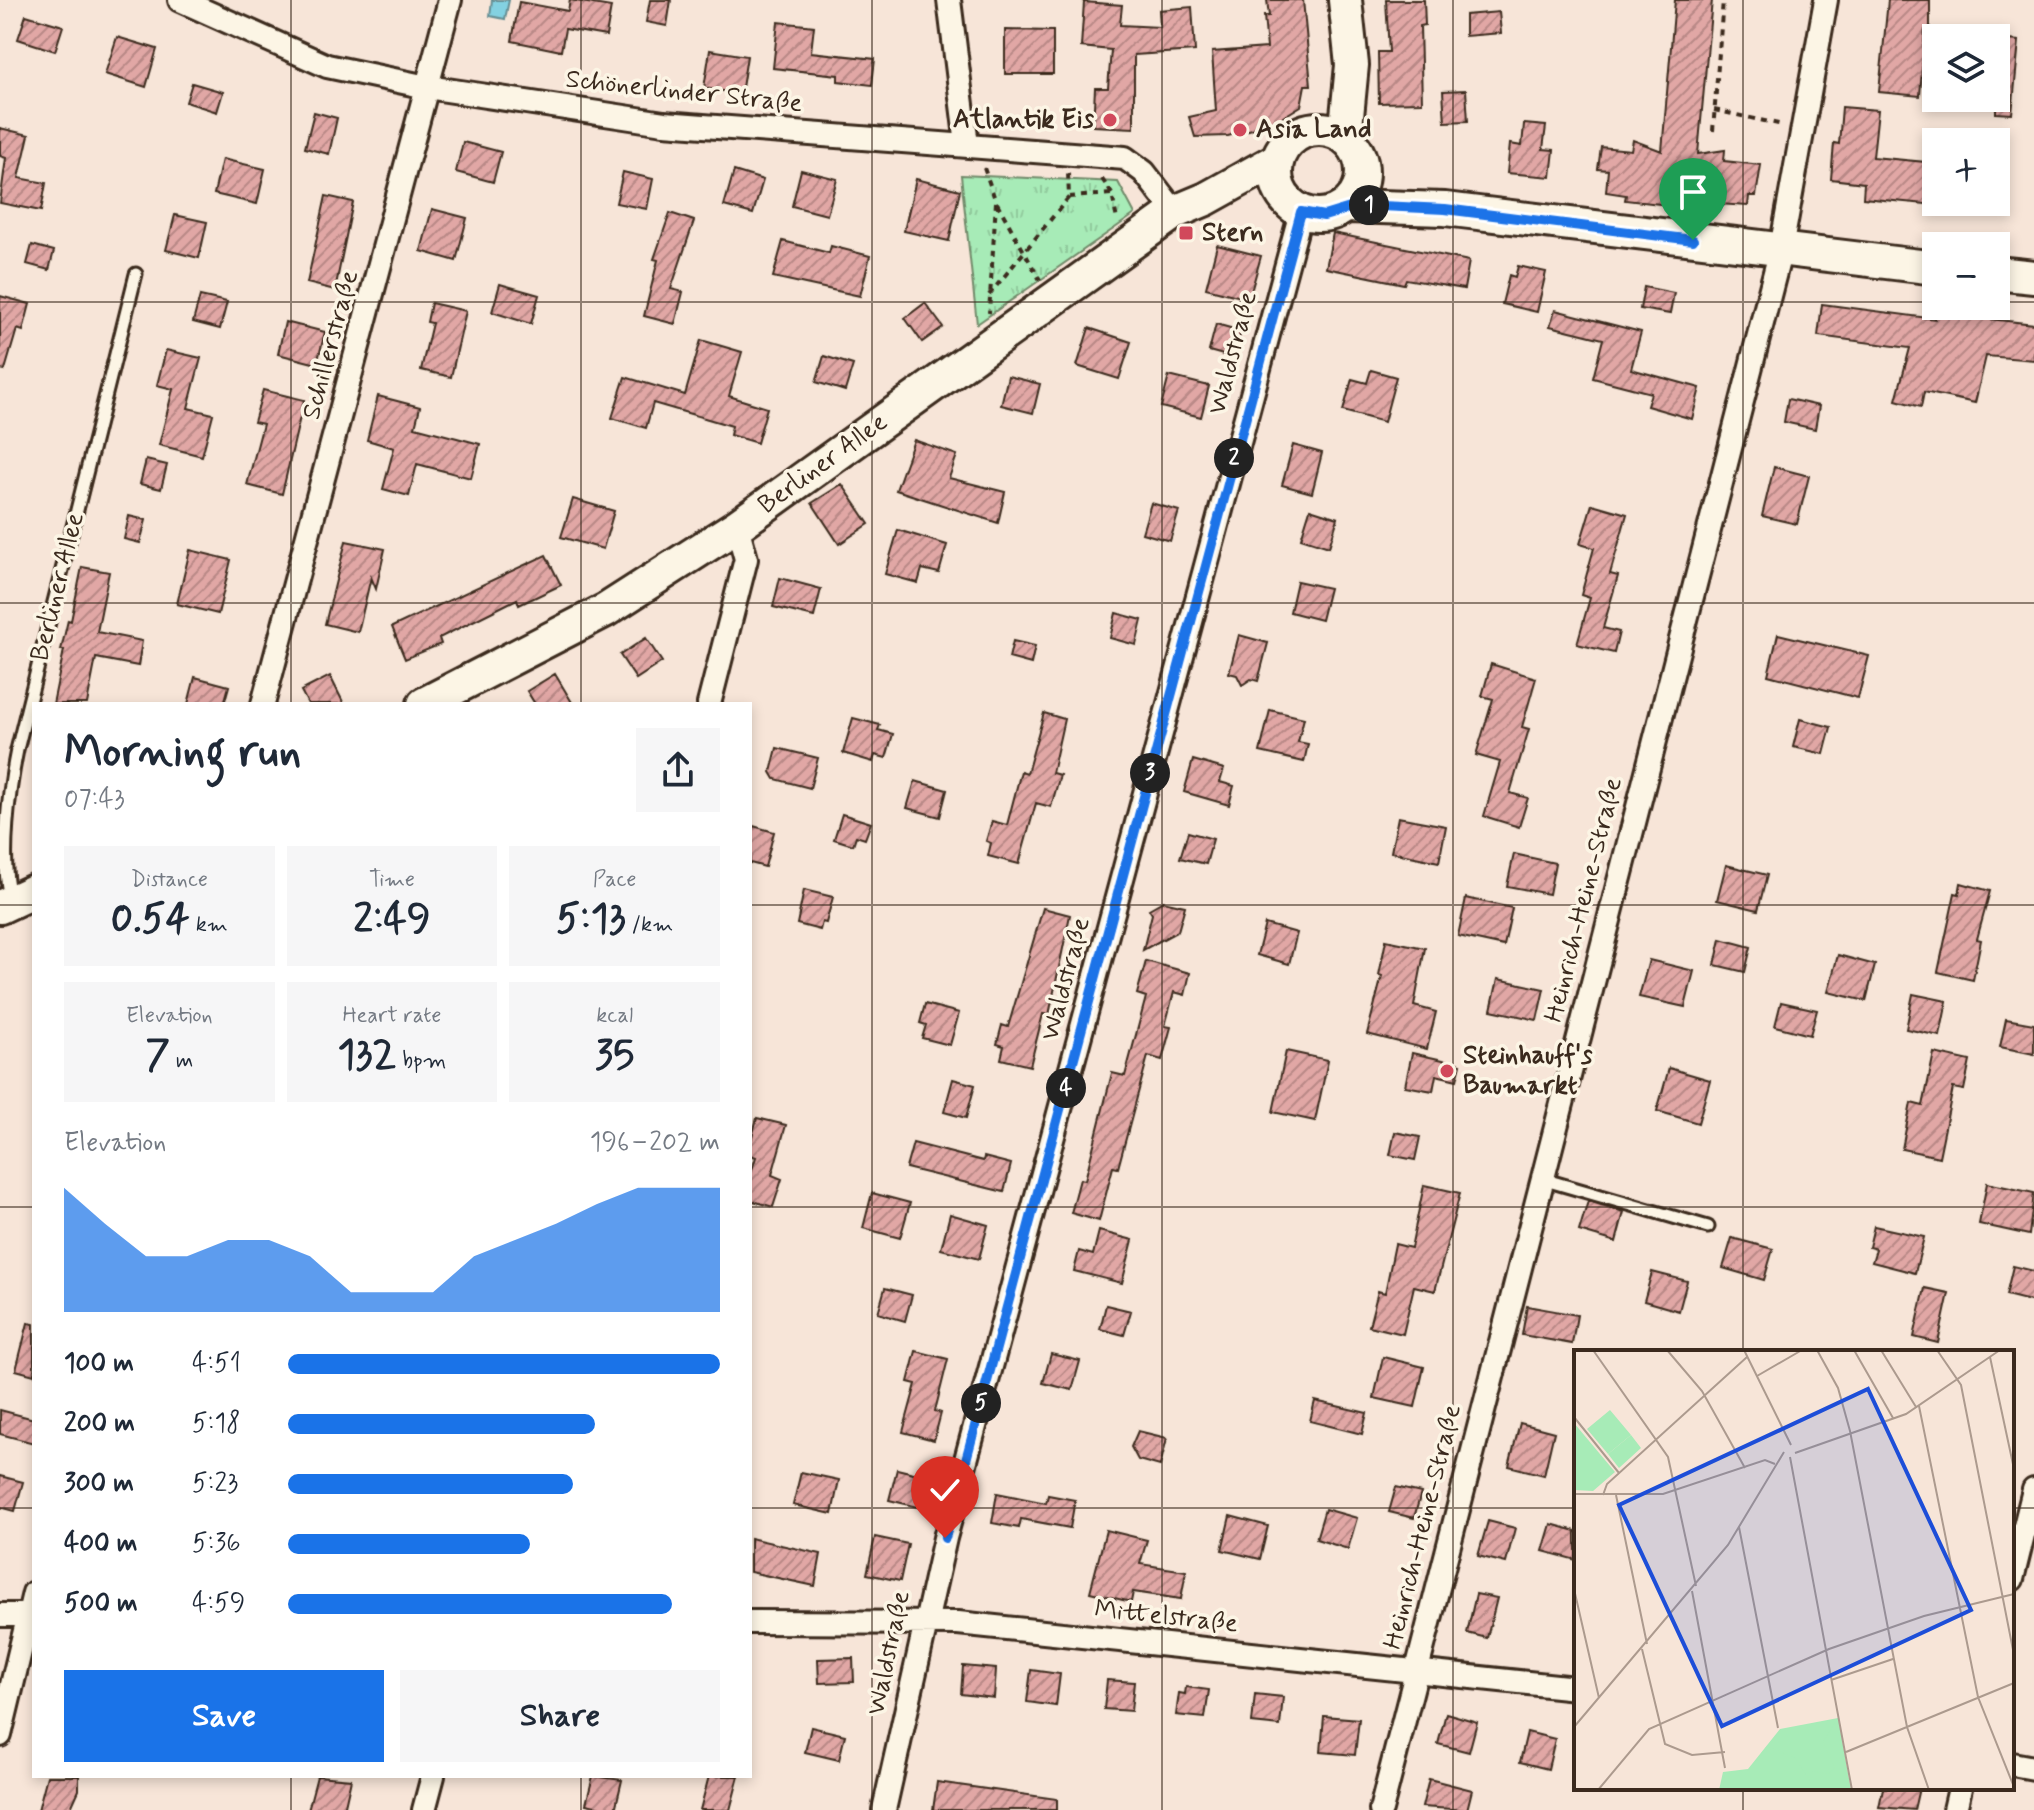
<!DOCTYPE html>
<meta charset="utf-8">
<style>
body{margin:0;font-family:Mynerve,sans-serif;background:#f6f6f7;color:#1f2937;height:100vh;display:flex;flex-direction:column;font-size:30px;white-space:nowrap}
*{box-sizing:border-box;margin:0}
p{font-size:26px;color:#747a83}
.icon{flex:none;width:44px;height:44px;fill:none;stroke:currentColor;stroke-width:2;stroke-linecap:round;stroke-linejoin:round}
.map{position:relative;flex:1;overflow:hidden}
.details{position:absolute;left:32px;top:702px;width:720px;height:1076px;display:flex;flex-direction:column;background:#fff;border-radius:0px;box-shadow:0 4px 12px #0003}
.details>*{flex:none}
.fabs{position:absolute;left:1922px;top:24px;display:grid;gap:16px}
.fabs a{display:grid;place-items:center;width:88px;height:88px;border-radius:0px;background:#fff;box-shadow:0 4px 12px #0003;font-size:40px}
.pin{position:absolute;display:grid;place-items:center;width:68px;height:68px;color:#fff;margin:-82px -34px;border-radius:50% 50% 50% 0;rotate:-45deg;box-shadow:0 0 8px #0007}
.pin .icon{rotate:45deg}
.km{position:absolute;width:40px;height:40px;margin:-20px;border-radius:50%;background:#222;color:#fff;font-size:22px;line-height:40px;text-align:center}
.round{display:grid;place-items:center;flex:none;width:84px;height:84px;border-radius:0px;background:#f6f6f7}
.head{display:flex;align-items:center;justify-content:space-between;height:136px;padding:0 32px}
h1{font-size:44px;font-weight:800;line-height:60px}
.figures{display:grid;grid-template-columns:repeat(3,1fr);gap:12px;height:136px;padding:8px 32px}
.figures div{display:grid;align-content:center;border-radius:0px;background:#f6f6f7;text-align:center}
.figures b{font-size:40px;font-weight:800}
.figures small{font-size:22px;font-weight:400}
.figures p{font-size:22px}
.chart{height:224px;padding:16px 32px}
.chart p{display:flex;justify-content:space-between}
.chart svg{width:100%;height:144px;margin-top:8px;fill:#1a73e8;opacity:.7}
.cta{display:flex;gap:16px;margin-top:auto;padding:16px 32px}
.cta a{flex:1;height:92px;border-radius:0px;background:#1a73e8;color:#fff;font-size:32px;font-weight:800;line-height:92px;text-align:center}
.cta a+a{background:#f6f6f7;color:#1f2937}
ul{padding:0 32px;list-style:none;font-size:26px}
li{display:grid;grid-template-columns:128px 96px 1fr;align-items:center;height:60px}
li i{height:20px;border-radius:10px;background:#1a73e8}
.map>svg:first-child{display:block}
</style>
<div class="map">
<svg width="2034" height="1810" viewBox="0 0 2034 1810">
<defs>
<pattern id="grass-tufts" width="24" height="20" patternUnits="userSpaceOnUse" patternTransform="scale(2)"><rect width="24" height="20" fill="#a7ebb7"/><path d="M3 7l-1-3M5 7V3M7 7l1-3M15 17l-1-3M17 17v-4M19 17l1-3" fill="none" stroke="#91ca9d"/></pattern>
<pattern id="building-hatch" width="6" height="6" patternUnits="userSpaceOnUse" patternTransform="scale(2)"><rect width="6" height="6" fill="#e1a7a5"/><path d="M-1 1l2-2M0 6l6-6M5 7l2-2" fill="none" stroke="#b88886"/></pattern>
</defs>
<rect width="100%" height="100%" fill="#f7e5d8"/>
<filter id="ink" filterUnits="userSpaceOnUse"><feTurbulence type="fractalNoise" baseFrequency=".0125" numOctaves="2"/><feDisplacementMap in="SourceGraphic" scale="16" xChannelSelector="R" yChannelSelector="G"/><feConvolveMatrix kernelMatrix="1 2 1 2 8 2 1 2 1" color-interpolation-filters="sRGB"/></filter>
<g filter="url(#ink)">
<path fill="url(#grass-tufts)" stroke="#718a6a" stroke-width="2" d="M961,175L1118,182L1135,214L977,324Z"/>
<path fill="#83d1e1" stroke="#668e93" stroke-width="2" d="M492,0H509L505,19L490,16Z"/>
<path fill="url(#building-hatch)" stroke="#3b2a1e" stroke-width="2" d="M570,0L611,7L606,36L565,29L561,51L512,41L519,2L568,11Z
M650,0H671L667,26L646,22Z
M1267,0H1303L1311,85H1305L1301,106L1273,123L1228,136L1195,137L1189,117L1216,111L1212,52L1267,48L1264,16H1269Z
M1386,0H1424L1425,25L1420,26L1422,102L1379,103L1378,52H1389Z
M1675,0H1712L1698,154L1725,150L1724,161L1761,165L1756,196H1749L1748,206L1718,204V209L1660,204L1625,200L1626,195L1606,192L1608,170L1598,169L1601,147L1631,150L1633,140L1662,151Z
M1888,0H1930V30H1925L1920,96L1879,92Z
M1084,2L1122,5L1120,25L1160,27L1159,10L1192,7L1195,51L1134,55V128L1093,126L1095,88H1108L1111,50L1081,47Z
M1499,12L1501,33L1465,36V15Z
M26,15L63,26L55,51L18,39Z
M778,22L814,26L811,52L875,59L872,85L838,81V75L773,68Z
M1005,30L1053,31V74H1005Z
M117,37L157,49L146,87L105,74Z
M1996,39L2019,41L2012,114L1996,113Z
M710,50L747,56L741,94L704,88Z
M192,83L223,92L217,112L186,102Z
M1466,90L1468,121L1445,122L1443,91Z
M1842,107L1878,110L1873,157L1936,163V205L1863,198L1864,183L1831,179L1834,143L1839,144Z
M314,112L337,118L329,154L305,148Z
M1524,124L1546,126L1543,149L1554,150L1551,177L1507,173L1510,144L1522,146Z
M0,128L29,135L19,178L46,183L41,211L0,203L6,158L0,156Z
M463,142L501,152L493,182L456,172Z
M222,159L265,169L257,204L214,194Z
M801,170L837,179L827,215L792,206Z
M734,171L763,180L753,214L724,206Z
M623,172L653,179L647,209L616,203Z
M916,179L960,190L949,241L904,231Z
M326,196L353,202L335,290L307,283Z
M432,209L467,218L456,261L421,251Z
M670,213L694,221L671,289L683,292L675,324L644,316L658,260L654,259Z
M175,215L207,222L199,258L166,250Z
M1333,233L1469,261L1464,289L1406,279L1404,284L1326,268Z
M783,241L829,253L831,246L870,256L860,296L773,277Z
M32,245L54,251L49,270L27,264Z
M1217,245L1261,256L1249,299L1206,288Z
M1518,266L1546,272L1537,312L1502,304L1509,275L1515,277Z
M500,284L539,295L531,324L492,312Z
M1644,287L1674,293L1670,314L1640,309Z
M0,296L30,304L23,331L17,329L5,370L0,369Z
M200,296L227,302L220,329L193,322Z
M431,303L466,311L451,377L421,370L432,323L427,322Z
M925,303L943,327L922,342L905,318Z
M1822,304L1935,319L1936,313L2034,324V360L1986,356L1975,403L1924,392L1921,407L1896,400L1910,348L1818,336Z
M1555,310L1641,332L1631,369L1700,388L1692,419L1647,406L1651,393L1593,378L1603,339L1550,326Z
M285,322L325,332L317,364L278,354Z
M1216,324L1241,331L1234,358L1209,351Z
M1089,328L1131,342L1119,379L1077,366Z
M701,340L742,352L729,396L767,408L757,443L730,435L732,426L653,403L646,428L612,418L625,377L685,395Z
M166,350L201,358L188,408L213,414L202,456L159,445L173,389L157,385Z
M824,356L853,365L845,391L816,382Z
M1371,370L1396,377L1384,422L1343,411L1352,379L1367,383Z
M1008,376L1040,384L1033,413L1001,405Z
M1169,376L1209,386L1201,417L1161,407Z
M263,390L304,400L282,494L247,485L263,424L254,422Z
M378,396L420,407L415,427L480,444L471,478L417,464L409,496L383,489L394,448L367,440Z
M1788,399L1819,406L1815,429L1784,422Z
M914,440L957,455L949,478L1005,492L998,523L896,490Z
M1293,445L1322,453L1312,493L1282,485Z
M146,460L167,465L161,489L140,484Z
M1774,467L1809,476L1797,524L1762,516Z
M842,484L869,524L839,544L812,503Z
M573,499L614,511L603,549L561,537Z
M1151,503L1179,511L1170,541L1142,533Z
M1592,504L1627,514L1610,574L1618,576L1603,628L1619,632L1614,653L1577,644L1590,598L1581,595L1594,548L1580,544Z
M1310,509L1338,518L1329,547L1301,538Z
M129,516L146,520L140,543L124,539Z
M898,530L947,545L939,573L922,569L918,583L885,574Z
M346,541L385,549L376,589L371,577L358,632L325,624Z
M190,550L231,560L218,614L177,604Z
M546,555L561,585L519,605L517,599L439,638L441,644L405,659L392,627Z
M82,567L109,572L97,632L142,641L138,666L96,658L87,704H53L64,650H61L68,620L71,621Z
M780,578L821,589L814,617L773,607Z
M1297,581L1329,588L1321,620L1290,612Z
M1116,613L1142,620L1136,645L1110,638Z
M1778,634L1869,656L1858,698L1768,675Z
M1239,635L1268,643L1258,681L1251,679L1242,685L1237,675L1229,673Z
M646,638L662,662L636,679L620,655Z
M1013,641L1035,646L1031,664L1009,658Z
M1491,664L1536,678L1522,727L1529,729L1510,793L1528,798L1519,827L1484,816L1500,762L1476,755L1493,699L1482,696Z
M555,674L573,704H535L527,691Z
M330,676L344,704H308L301,691Z
M195,677L229,686L224,704H188Z
M1270,710L1304,718L1298,742L1308,744L1304,762L1260,752Z
M1044,713L1064,719L1052,773L1060,775L1051,807L1036,803L1019,864L988,856L991,843L986,841L992,821L1007,825L1021,771L1027,773Z
M853,718L880,725L878,730L893,734L886,758L875,755L873,762L843,753Z
M1800,719L1831,727L1824,754L1793,747Z
M777,748L818,758L810,788L775,779L771,772Z
M1193,760L1224,769L1220,782L1234,786L1229,805L1184,792Z
M915,781L947,790L940,817L907,808Z
M842,814L871,823L865,839L856,836L853,845L834,839Z
M1398,817L1446,826L1439,862L1391,852Z
M750,825L774,832L765,867L750,863Z
M1188,832L1213,839L1206,864L1180,858Z
M1514,854L1555,863L1549,894L1507,886Z
M1726,865L1767,875L1758,910L1717,900Z
M1961,883L1990,891L1977,939L1981,940L1973,980L1938,972L1955,893L1959,894Z
M804,890L833,897L826,923L822,922L820,930L797,924Z
M1466,898L1512,908L1504,946L1458,936Z
M1163,901L1185,906L1178,931L1143,950L1152,914L1149,909Z
M1043,908L1070,915L1049,1015L1043,1014L1030,1066L1001,1059L1004,1046L997,1044L1002,1025L1008,1027Z
M1265,924L1297,933L1289,964L1257,955Z
M1721,939L1751,947L1745,972L1715,965Z
M1386,940L1425,948L1414,1006L1436,1012L1427,1049L1367,1034L1382,976L1379,975Z
M1838,955L1875,965L1866,1001L1828,992Z
M1649,960L1694,971L1685,1007L1639,997Z
M1146,961L1190,973L1185,995L1174,992L1165,1026L1171,1027L1162,1060L1148,1056L1118,1168L1113,1167L1099,1221L1071,1213L1080,1179L1085,1180L1112,1073L1125,1076L1146,997L1137,994Z
M1498,979L1544,989L1537,1020L1491,1010Z
M1913,994L1947,1001L1940,1036L1906,1029Z
M1781,1002L1817,1010L1810,1035L1775,1026Z
M925,1004L959,1013L950,1045L922,1038L926,1025L920,1023Z
M2006,1019L2034,1024V1054L2000,1047Z
M1286,1051L1328,1060L1315,1121L1273,1112Z
M1412,1053L1461,1064L1457,1080L1436,1075L1433,1091L1405,1086Z
M1934,1053L1970,1061L1964,1090L1953,1088L1939,1157L1902,1149L1911,1103L1923,1106Z
M1669,1068L1710,1080L1698,1123L1657,1111Z
M953,1079L975,1085L966,1118L944,1112Z
M757,1118L786,1125L772,1175L782,1179L773,1207L750,1200V1176L756,1157L750,1155V1144Z
M1395,1132L1420,1137L1415,1160L1390,1155Z
M913,1143L983,1161L984,1157L1011,1164L1004,1192L906,1168Z
M1987,1183L2034,1193L2029,1235L1979,1224Z
M1424,1185L1460,1193L1435,1291L1414,1286L1403,1334L1369,1326L1378,1291L1385,1293L1395,1244L1411,1248Z
M872,1193L910,1203L900,1238L863,1228Z
M1588,1201L1624,1212L1616,1242L1579,1231Z
M950,1214L988,1225L979,1259L941,1249Z
M1874,1226L1924,1237L1915,1273L1872,1262L1876,1249L1869,1247Z
M1099,1231L1133,1240L1122,1283L1074,1271L1079,1251L1093,1255Z
M1732,1238L1773,1249L1764,1280L1723,1268Z
M2013,1266L2034,1271V1302L2006,1295Z
M1652,1272L1687,1281L1679,1311L1644,1301Z
M885,1288L912,1295L905,1321L878,1313Z
M1925,1288L1949,1293L1938,1343L1914,1337Z
M1106,1305L1131,1311L1124,1335L1100,1329Z
M1527,1306L1577,1315L1572,1344L1522,1335Z
M28,1323L34,1324V1375L16,1370Z
M916,1351L948,1359L935,1411L941,1413L934,1440L903,1432L916,1384L908,1382Z
M1051,1354L1080,1361L1072,1390L1043,1383Z
M1383,1357L1424,1367L1415,1407L1374,1398Z
M1315,1401L1367,1413L1362,1434L1310,1421Z
M0,1410L34,1419V1443L0,1434Z
M1520,1423L1554,1432L1544,1475L1509,1466Z
M1138,1431L1167,1438L1160,1466L1138,1460L1131,1447Z
M897,1469L926,1476L918,1507L889,1500Z
M801,1472L839,1480L832,1514L793,1505Z
M0,1476L23,1482L15,1511L0,1507Z
M1396,1487L1421,1493L1414,1518L1389,1512Z
M997,1493L1046,1503L1048,1495L1075,1500L1070,1528L1021,1519L1019,1528L992,1523Z
M1325,1509L1357,1518L1348,1549L1316,1539Z
M1230,1516L1268,1526L1260,1559L1222,1550Z
M1488,1521L1515,1528L1506,1563L1478,1556Z
M1551,1524L1576,1531V1560L1543,1551Z
M1106,1530L1147,1540L1140,1564L1186,1571L1181,1599L1133,1592L1131,1602L1090,1592Z
M875,1537L908,1544L900,1581L867,1574Z
M750,1538L821,1554L815,1586L750,1572Z
M1476,1594L1497,1598L1487,1638L1467,1633Z
M853,1658L854,1682L819,1683L818,1659Z
M963,1666L996,1669L994,1698L961,1694Z
M1031,1670L1060,1674L1056,1706L1027,1702Z
M1107,1680L1134,1682L1131,1711L1104,1709Z
M1186,1687L1209,1690L1205,1718L1176,1715L1179,1693L1185,1694Z
M1255,1694L1283,1697L1280,1726L1252,1723Z
M1446,1713L1477,1722L1469,1752L1438,1744Z
M1324,1716L1359,1719L1355,1755L1321,1752Z
M811,1727L845,1735L839,1760L805,1752Z
M1527,1732L1555,1739L1548,1769L1520,1762Z
M47,1776H79V1790L70,1810H38Z
M317,1776L351,1779L344,1810H308Z
M593,1776L622,1780L615,1810L586,1804Z
M709,1776H739L730,1810H700Z
M1429,1779L1472,1790L1467,1810L1422,1807Z
M937,1782L1057,1799V1810H933Z
M1883,1788H1919L1914,1810L1879,1807Z"/>
<g fill="none" stroke-linecap="round" stroke-linejoin="round">
<g stroke="#3b2a1e" stroke-width="17">
<path id="lane" d="M10,897C0,859 9,790 17,750L136,274
M1542,1179L1708,1227"/>
</g>
<g stroke="#3b2a1e" stroke-width="28">
<path id="street" d="M180,0L327,66L427,87L664,123L1125,158L1144,172L1175,212
M949,0L967,145
M263,704L450,0
M709,704L746,559L737,526
M2012,1579L2034,1490
M0,1615H34
M750,1622L958,1623L1576,1688
M0,1735L34,1593
M2012,1764L2034,1768
M424,1810L433,1776
M884,1810L945,1538L1301,212
M1381,1810L1781,249L1826,0
M1955,1810L1960,1788"/>
</g>
<g stroke="#3b2a1e" stroke-width="38">
<path id="secondary" d="M1345,0L1352,65L1345,137
M1276 172a43 43 0 1 1 86 0a43 43 0 1 1-86 0Z
M1347,206L1445,209L1936,268
M1996,273L2034,277
M424,704L606,610L737,526L1175,212L1206,199L1278,159
M0,907L34,891"/>
</g>
<path stroke="#3b2a1e" stroke-width="4" stroke-dasharray="6 6" stroke-linecap="butt" d="M1714,110L1783,125
M1713,131L1723,0
M984,168L996,202L989,313
M1102,179L1112,194
M1069,197L1112,194L1117,220
M997,203L1040,280
M989,295L1069,197L1068,173"/>
<use href="#lane" stroke="#fcf5e5" stroke-width="11"/>
<use href="#street" stroke="#fcf5e5" stroke-width="22"/>
<use href="#secondary" stroke="#fcf5e5" stroke-width="32"/>
</g>
</g>
<g fill="none" stroke-linecap="round" stroke-linejoin="round" filter="url(#ink)">
<g stroke="#fff" stroke-width="16">
<path id="route" d="M945,1538L1301,212L1324,216L1360,205L1445,209L1693,240"/>
</g>
<use href="#route" stroke="#1a73e8" stroke-width="10"/>
</g>
<path fill="none" stroke="#3b2a1e" stroke-width="2" stroke-opacity="0.55" d="M291,0V704M581,0V704M872,0V1810M1162,0V1810M1453,0V1810M1743,0V1352M0,302H1936M1996,302H2034M0,603H2034M0,905H34M750,905H2034M0,1207H34M750,1207H2034M0,1508H34M750,1508H1576M2012,1508H2034M291,1776V1810M581,1776V1810M1743,1788V1810"/>
<g fill="#d1495b" stroke="#fcf5e5" stroke-width="3">
<circle cx="1110" cy="120" r="8"/>
<circle cx="1240" cy="130" r="8"/>
<rect x="1178" y="225" width="16" height="16" rx="4"/>
<circle cx="1447" cy="1071" r="8"/>
</g>
<g text-anchor="middle" dominant-baseline="central" stroke-width="7" stroke-linejoin="round" paint-order="stroke">
<g font-size="26" fill="#3b2a1e" stroke="#fcf5e5">
<text transform="translate(684 92) rotate(6)">Schönerlinder Straße</text>
<text transform="translate(331 345) rotate(-75)">Schillerstraße</text>
<text transform="translate(1233 353) rotate(-75)">Waldstraße</text>
<text transform="translate(823 464) rotate(-36)">Berliner Allee</text>
<text transform="translate(58 587) rotate(-76)">Berliner Allee</text>
<text transform="translate(1584 900) rotate(-76)">Heinrich-Heine-Straße</text>
<text transform="translate(1066 979) rotate(-75)">Waldstraße</text>
<text transform="translate(1423 1527) rotate(-76)">Heinrich-Heine-Straße</text>
<text transform="translate(1166 1617) rotate(6)">Mittelstraße</text>
<text transform="translate(889 1653) rotate(-78)">Waldstraße</text>
</g>
<g font-size="26" font-weight="bold" fill="#3b2a1e" stroke="#fcf5e5" text-anchor="start">
<text x="1094" y="120" text-anchor="end">Atlantik Eis</text>
<text x="1256" y="130">Asia Land</text>
<text x="1202" y="233">Stern</text>
<text x="1463" y="1056">Steinhauff's<tspan x="1463" dy="30">Baumarkt</tspan></text>
</g>
</g>
<g transform="translate(1574 1350)">
<rect width="440" height="440" fill="#f7e5d8"/>
<path d="M57,85L67,98L45,118L34,104ZM264,368L276,440H145L149,422L174,419L206,379Z" fill="#a7ebb7"/>
<path d="M264,368L277,440H161L238,421L254,424L261,418L249,392Z" fill="#a7ebb7"/>
<path d="M193,396L221,408L242,440H149L151,424L175,420Z" fill="#a7ebb7"/>
<path d="M36,60L57,85L34,104L13,79ZM0,73L41,122L19,141L0,140Z" fill="#a7ebb7"/>
<path fill="none" stroke="#ac9a8e" stroke-width="2" d="M19,0L94,107L122,236M93,0L128,41L171,118M170,0L217,95M243,0L264,38L276,81L333,377L355,440M280,0L319,68M307,0L342,57M363,0L387,35L440,305M416,7L440,119M183,26L228,0M345,56L404,347L440,437M0,67L45,123M221,103L332,64L426,0M216,107L278,440M0,144H89L191,110L201,114M29,145L33,134L173,7M42,145L73,294M165,177L204,378M0,239L25,348M118,241L151,418M68,299L91,394L118,405L151,402M257,330L319,309M0,377L154,195L210,102M272,402L440,333M24,440L75,379L255,299L350,266L440,244"/>
<path fill="#1d4ed8" fill-opacity="0.15" stroke="#1d4ed8" stroke-width="4" d="M294,39L397,260L148,376L45,155Z"/>
<rect width="440" height="440" fill="none" stroke="#3b2a1e" stroke-width="4"/>
</g>
</svg>
<div class="fabs">
<a><svg class="icon" aria-label="layers" viewBox="0 0 24 24"><path d="M12 4l9 5-9 5-9-5zM3 14l9 5 9-5"/></svg></a>
<a>+</a>
<a>−</a>
</div>
<div class="pin" style="left:1693px;top:240px;background:#1e9e55"><svg class="icon" aria-label="arrive" viewBox="0 0 24 24"><path d="M6 21V4h12l-3 4 3 4H6"/></svg></div>
<div class="pin" style="left:945px;top:1538px;background:#d93025"><svg class="icon" aria-label="check" viewBox="0 0 24 24"><path d="M5 12l5 5 9-10"/></svg></div>
<b class="km" style="left:1369px;top:205px">1</b>
<b class="km" style="left:1234px;top:458px">2</b>
<b class="km" style="left:1150px;top:773px">3</b>
<b class="km" style="left:1066px;top:1088px">4</b>
<b class="km" style="left:981px;top:1403px">5</b>
<section class="details">
<div class="head"><div><h1>Morning run</h1><p>07:43</p></div><a class="round"><svg class="icon" aria-label="share" viewBox="0 0 24 24"><path d="M12 15V3M7 8l5-5 5 5M5 13v7h14v-7"/></svg></a></div>
<div class="figures">
<div><p>Distance</p><b>0.54<small> km</small></b></div>
<div><p>Time</p><b>2:49</b></div>
<div><p>Pace</p><b>5:13<small> /km</small></b></div>
</div>
<div class="figures">
<div><p>Elevation</p><b>7<small> m</small></b></div>
<div><p>Heart rate</p><b>132<small> bpm</small></b></div>
<div><p>kcal</p><b>35</b></div>
</div>
<div class="chart"><p><span>Elevation</span>196–202 m</p>
<svg viewBox="0 0 160 44" preserveAspectRatio="none"><path d="M0 44V6L10 17L20 27L30 27L40 22L50 22L60 27L70 38L80 38L90 38L100 27L110 22L120 17L130 11L140 6L150 6L160 6V44z"/></svg>
</div>
<ul>
<li><b>100 m</b>4:51<i style="width:100%"></i></li>
<li><b>200 m</b>5:18<i style="width:71%"></i></li>
<li><b>300 m</b>5:23<i style="width:66%"></i></li>
<li><b>400 m</b>5:36<i style="width:56%"></i></li>
<li><b>500 m</b>4:59<i style="width:89%"></i></li>
</ul>
<div class="cta"><a>Save</a><a>Share</a></div>
</section>
</div>
